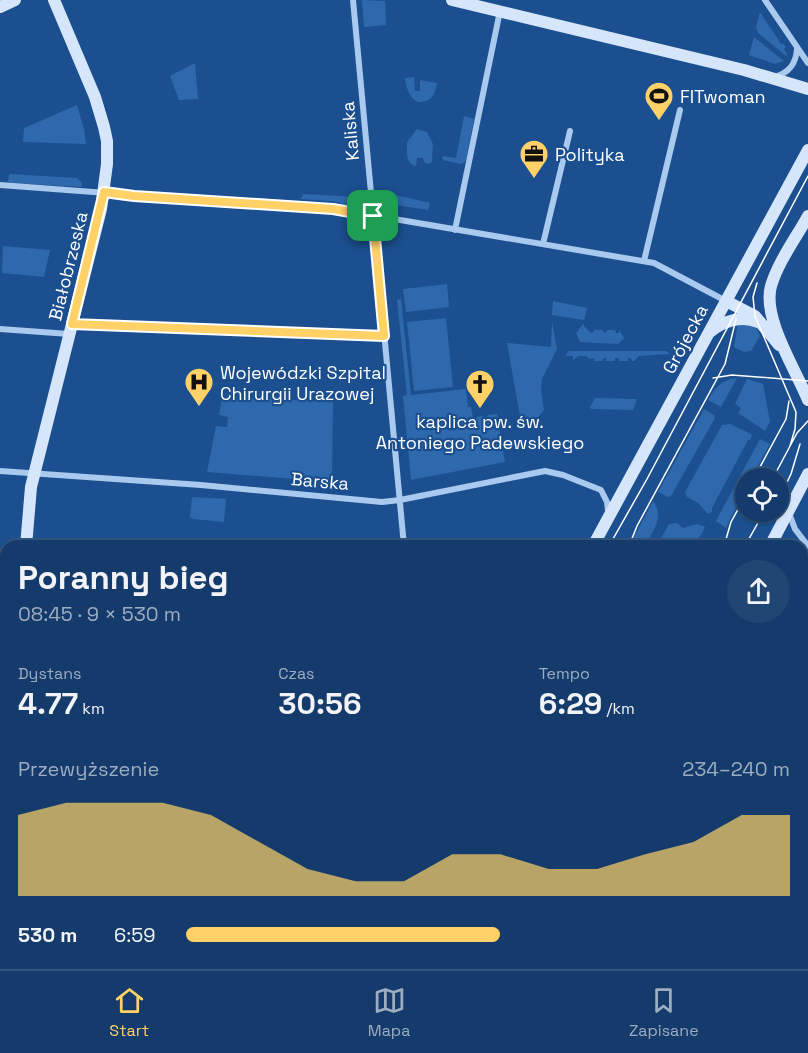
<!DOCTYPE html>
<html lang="pl">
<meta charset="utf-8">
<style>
body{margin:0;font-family:"Space Grotesk",sans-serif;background:#214673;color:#f1f3f6;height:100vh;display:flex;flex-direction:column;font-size:22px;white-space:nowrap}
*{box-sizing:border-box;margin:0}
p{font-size:20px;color:#9dadc1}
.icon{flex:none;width:33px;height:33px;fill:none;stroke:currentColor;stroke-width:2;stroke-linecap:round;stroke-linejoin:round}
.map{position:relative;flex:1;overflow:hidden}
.drawer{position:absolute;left:0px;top:540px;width:808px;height:429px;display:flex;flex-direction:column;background:#143b6b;border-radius:18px 18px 0 0;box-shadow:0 2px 4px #0004,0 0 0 2px #33557e}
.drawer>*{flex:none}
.controls{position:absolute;left:735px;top:468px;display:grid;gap:12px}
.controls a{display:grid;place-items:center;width:54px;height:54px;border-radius:50%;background:#143b6b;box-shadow:0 2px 4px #0004,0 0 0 2px #33557e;font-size:30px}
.pin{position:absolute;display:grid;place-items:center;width:51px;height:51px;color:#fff;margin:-26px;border-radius:12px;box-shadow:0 3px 9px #0006}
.round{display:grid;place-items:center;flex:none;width:63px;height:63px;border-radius:32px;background:#214673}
.summary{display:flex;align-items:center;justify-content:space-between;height:102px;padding:0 18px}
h1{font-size:33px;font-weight:600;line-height:45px}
.stats{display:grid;grid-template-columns:repeat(3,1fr);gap:9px;height:102px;padding:6px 18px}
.stats div{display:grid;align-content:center}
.stats b{font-size:30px;font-weight:600}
.stats small{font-size:16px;font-weight:400}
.stats p{font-size:16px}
.chart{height:168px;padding:12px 18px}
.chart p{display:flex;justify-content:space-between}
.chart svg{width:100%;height:108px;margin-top:6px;fill:#ffd166;opacity:.7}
ul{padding:0 18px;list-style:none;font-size:20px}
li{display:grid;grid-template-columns:96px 72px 1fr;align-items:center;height:45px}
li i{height:15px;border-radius:8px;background:#ffd166}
.dock{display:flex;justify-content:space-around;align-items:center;height:84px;border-top:2px solid #33557e;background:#143b6b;font-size:16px;color:#9dadc1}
.dock a{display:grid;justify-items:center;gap:3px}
.dock .on{color:#ffd166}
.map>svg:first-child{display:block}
</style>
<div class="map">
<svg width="808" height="969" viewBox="0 0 808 969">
<rect width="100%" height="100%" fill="#1b4f8f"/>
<path fill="#2e69ad" d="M362,0L385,1L386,25L364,27Z
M760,12L781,44L783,43L786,47L784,49L787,54L786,56L758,33L756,27Z
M754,37L784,61L775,64L749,55Z
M195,63L198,99L179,100L170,76Z
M414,77L415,91H420V80L437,83C435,95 432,102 418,102C409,98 406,87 405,78Z
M77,105L84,129L86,144L23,142L24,128Z
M464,116L474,119L466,161L461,164L443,160L442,156L456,158Z
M417,129L427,132L433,144L432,162L429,164L424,162L423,158H417L416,166C405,164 407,151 407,142Z
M9,174L77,178L82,183V187L10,183L8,182Z
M303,194L357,197L356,208L345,207L339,202L301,199Z
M391,194L430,203L428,210L389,204L383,200V195Z
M3,246L50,250L44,277L2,273Z
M447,284L449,307L406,312L403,289Z
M401,299L411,395L466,389L468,407H471L473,418L482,416L485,419L488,415L497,414L505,462L411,480L403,396L407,395L397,300Z
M553,301L587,308L584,320L552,315Z
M446,318L453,387L414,391L407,322Z
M552,321L557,349L542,379L541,391L544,410L538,417L521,422L507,343L551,347Z
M584,323V326L591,333L594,332V330H603V332L606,333L607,330H615L616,333H619V330L624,338L618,344L580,342L576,333Z
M738,323L755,325L760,336L751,351L744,352L734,347Z
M569,351H666L670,354L639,356L634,361H632L631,358H628V361H619V358H615V361H606V358H603V361H594V358L589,359L586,356H579L573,360V356H565Z
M737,378L721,407L708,400C715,388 722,379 737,378Z
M747,379L763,384L770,422L765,431L738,413L741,408L735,404Z
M244,390L248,391V398L333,402L332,482L207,472L216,426L227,427L228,417L219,415L222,397L243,398Z
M595,398L637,399L633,410L591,409L590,407Z
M704,409L714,415L715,418L671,496L668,497L658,492Z
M730,424L751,434L752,436L750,440H748L712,508V512L708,514L698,503L687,497L685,492L722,425Z
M760,439L770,444L751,478H746L745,489L726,528L716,521Z
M192,497L226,499L224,522L193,519L190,517Z
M653,501C665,517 653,531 645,546H632L634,537Z
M677,523L683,528L697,524L705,527C696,550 678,546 657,546L669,524Z
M6,857V940L0,937V896L2,891L0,890V859L4,860Z"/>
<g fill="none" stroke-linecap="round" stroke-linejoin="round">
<path stroke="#a9c9ee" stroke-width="6" d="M353,0L404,546
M765,0L808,63
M774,77C789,73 796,64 797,49
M0,185L347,211L654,263L726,301
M455,230L500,11
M543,244L570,131
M644,261L680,110
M72,324L384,336
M0,329L69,334
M0,471L201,485L382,502L400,500L545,471L563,475L601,490L607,502L608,511
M789,513L795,529L808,546
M771,546L788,542L802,546
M802,606L808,600
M802,785L808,783
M0,832L6,836
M802,876L806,918
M243,963L254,969
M210,969L213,963
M720,969L724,963"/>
<path stroke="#d6e6fa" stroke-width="12" d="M452,0L744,70L808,89
M0,7L15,0
M808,216C796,238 778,262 771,286C762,318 796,370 808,400
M726,301L755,316L779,345
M710,332C723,321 742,315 758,322
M26,546L31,487L101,209L107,164V141L104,127L95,97L54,0
M593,546L808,150
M770,546L808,474
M0,676L6,662
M361,969L364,963
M405,969L408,963"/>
<path stroke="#f0f6ff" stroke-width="15" d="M0,699L6,702
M0,725L6,729
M802,950H808
M429,963L440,969
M473,963L486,969
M596,969L652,963
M802,969L808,968"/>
<path stroke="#fff" stroke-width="1.5" d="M757,283L753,297L755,316L796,412L795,429L790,446
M713,378L732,375L808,381
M754,478L786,419L789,401
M773,478L797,433L808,421
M778,501L791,474L800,444
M609,546L647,479L808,176
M629,546L637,526L725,364L736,319
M724,546L731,522L746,495
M745,546L764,512
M379,969L382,963"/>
</g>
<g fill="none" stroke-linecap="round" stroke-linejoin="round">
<g stroke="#fff" stroke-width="12">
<path id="route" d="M104,192L134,196L333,209L373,216L384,336L72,324Z"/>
</g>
<use href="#route" stroke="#ffd166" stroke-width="8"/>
</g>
<defs>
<g id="stadium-pin" transform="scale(1.5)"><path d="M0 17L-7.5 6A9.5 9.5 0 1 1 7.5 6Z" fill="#ffd166" stroke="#1b4f8f"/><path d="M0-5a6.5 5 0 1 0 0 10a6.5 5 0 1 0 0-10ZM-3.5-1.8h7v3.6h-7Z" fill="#111"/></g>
<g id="office-pin" transform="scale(1.5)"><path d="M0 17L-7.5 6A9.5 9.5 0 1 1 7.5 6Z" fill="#ffd166" stroke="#1b4f8f"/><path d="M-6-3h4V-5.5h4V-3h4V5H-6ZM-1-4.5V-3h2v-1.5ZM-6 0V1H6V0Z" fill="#111"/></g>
<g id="hospital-pin" transform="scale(1.5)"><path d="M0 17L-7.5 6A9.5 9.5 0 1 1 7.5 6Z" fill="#ffd166" stroke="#1b4f8f"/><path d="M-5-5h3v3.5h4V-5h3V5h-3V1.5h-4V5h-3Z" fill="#111"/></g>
<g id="church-pin" transform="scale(1.5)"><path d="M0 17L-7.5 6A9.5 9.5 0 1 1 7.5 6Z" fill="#ffd166" stroke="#1b4f8f"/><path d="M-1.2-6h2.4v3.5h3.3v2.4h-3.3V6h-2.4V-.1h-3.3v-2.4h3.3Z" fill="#111"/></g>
</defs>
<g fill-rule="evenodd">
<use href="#stadium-pin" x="659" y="96"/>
<use href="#office-pin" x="534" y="154"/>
<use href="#hospital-pin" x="199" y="382"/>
<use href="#church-pin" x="480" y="384"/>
</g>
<g text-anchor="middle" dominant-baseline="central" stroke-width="4.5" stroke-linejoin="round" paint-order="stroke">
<g font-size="18" fill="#fff" stroke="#1b4f8f" text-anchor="start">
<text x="680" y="96">FITwoman</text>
<text x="555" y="154">Polityka</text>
<text x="220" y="372">Wojewódzki Szpital<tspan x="220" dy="21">Chirurgii Urazowej</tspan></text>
<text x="480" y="421" text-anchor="middle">kaplica pw. św.<tspan x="480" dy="21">Antoniego Padewskiego</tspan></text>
</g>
<g font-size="18" fill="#fff" stroke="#1b4f8f">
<text transform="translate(350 131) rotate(-95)">Kaliska</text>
<text transform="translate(68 266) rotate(-76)">Białobrzeska</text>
<text transform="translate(685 339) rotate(-62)">Grójecka</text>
<text transform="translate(320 481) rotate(5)">Barska</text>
</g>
</g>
</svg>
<div class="controls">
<a><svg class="icon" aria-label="locate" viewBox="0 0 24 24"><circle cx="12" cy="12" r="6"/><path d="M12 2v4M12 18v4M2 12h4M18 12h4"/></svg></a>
</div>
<div class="pin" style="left:373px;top:216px;background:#1e9e55"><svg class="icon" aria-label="arrive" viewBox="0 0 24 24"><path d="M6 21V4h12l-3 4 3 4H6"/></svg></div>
<section class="drawer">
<div class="summary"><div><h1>Poranny bieg</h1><p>08:45 · 9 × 530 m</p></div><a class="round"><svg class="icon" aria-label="share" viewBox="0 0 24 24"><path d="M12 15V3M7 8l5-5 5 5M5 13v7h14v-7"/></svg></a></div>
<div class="stats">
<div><p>Dystans</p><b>4.77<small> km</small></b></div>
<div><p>Czas</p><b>30:56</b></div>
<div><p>Tempo</p><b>6:29<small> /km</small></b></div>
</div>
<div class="chart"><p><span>Przewyższenie</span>234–240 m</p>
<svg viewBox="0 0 160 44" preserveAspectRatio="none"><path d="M0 44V11L10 6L20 6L30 6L40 11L50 22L60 33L70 38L80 38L90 27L100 27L110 33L120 33L130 27L140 22L150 11L160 11V44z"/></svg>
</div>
<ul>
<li><b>530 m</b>6:59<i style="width:52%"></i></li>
</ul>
</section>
</div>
<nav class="dock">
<a class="on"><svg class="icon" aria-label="home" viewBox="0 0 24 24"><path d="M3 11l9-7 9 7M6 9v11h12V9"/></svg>Start</a>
<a><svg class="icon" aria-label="map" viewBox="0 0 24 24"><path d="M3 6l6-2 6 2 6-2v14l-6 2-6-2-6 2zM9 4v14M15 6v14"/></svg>Mapa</a>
<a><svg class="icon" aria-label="saved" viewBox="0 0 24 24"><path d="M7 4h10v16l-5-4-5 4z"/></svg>Zapisane</a>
</nav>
